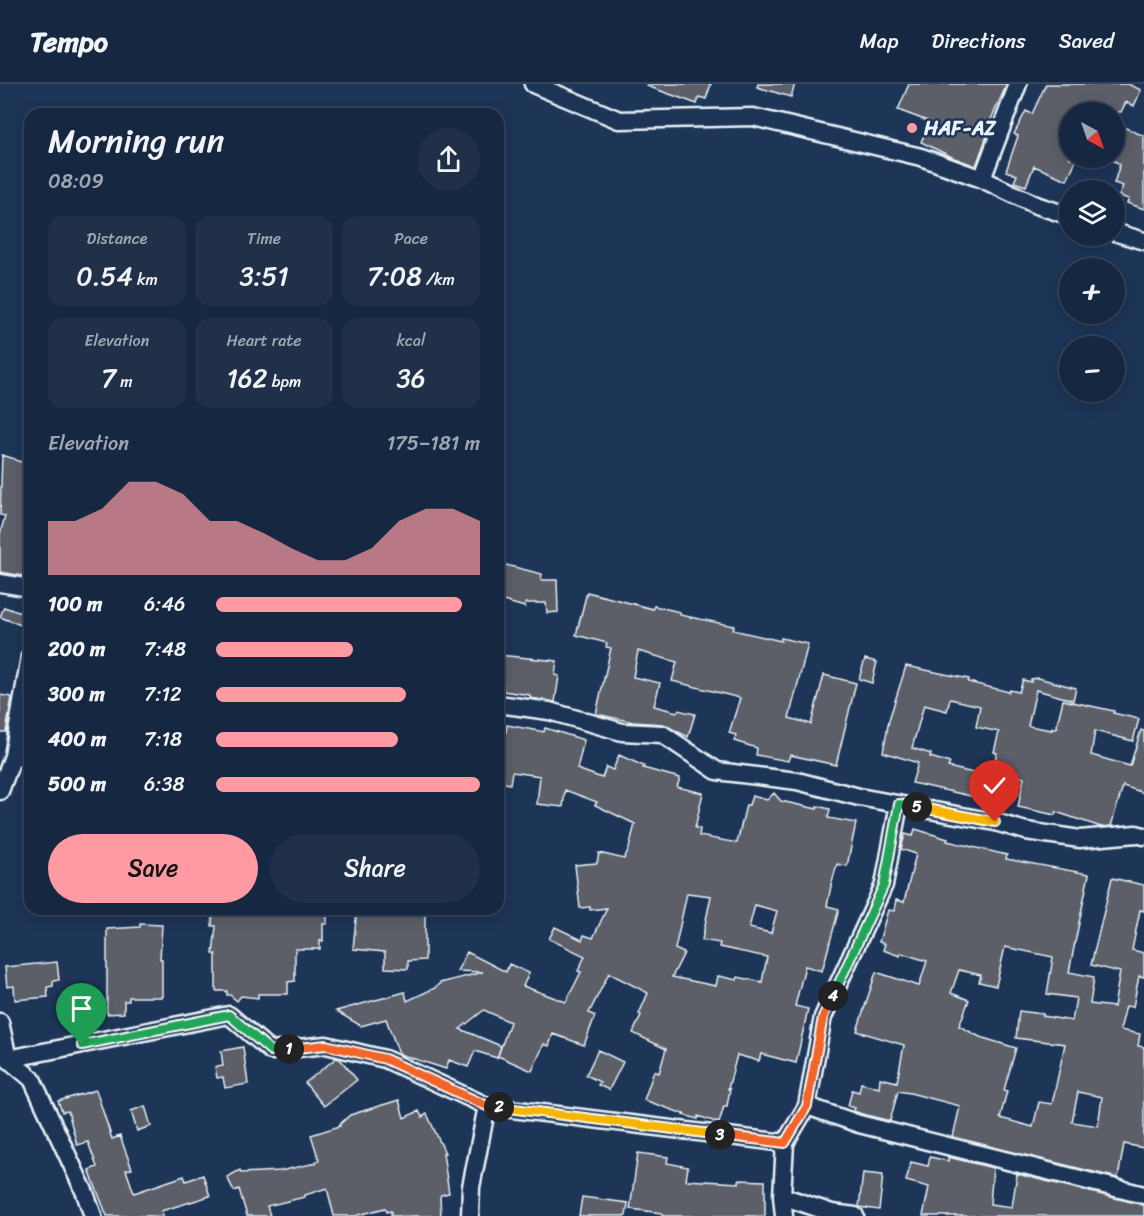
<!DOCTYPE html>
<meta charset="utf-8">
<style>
body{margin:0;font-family:Sriracha,sans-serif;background:#1f3048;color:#f1f3f6;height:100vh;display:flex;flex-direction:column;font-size:22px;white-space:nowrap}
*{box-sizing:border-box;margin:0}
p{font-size:20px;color:#9ea6b1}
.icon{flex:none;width:33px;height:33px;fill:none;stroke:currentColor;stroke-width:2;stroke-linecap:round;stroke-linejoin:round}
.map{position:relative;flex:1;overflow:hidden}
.panel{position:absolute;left:24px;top:24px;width:480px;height:807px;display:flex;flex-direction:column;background:#162841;border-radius:18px;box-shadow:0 3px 15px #0003,0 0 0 2px #35445a}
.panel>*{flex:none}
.needle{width:39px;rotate:140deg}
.buttons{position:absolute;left:1059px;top:18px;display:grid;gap:12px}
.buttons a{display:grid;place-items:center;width:66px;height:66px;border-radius:50%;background:#162841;box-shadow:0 3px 15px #0003,0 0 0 2px #35445a;font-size:30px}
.pin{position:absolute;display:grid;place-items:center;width:51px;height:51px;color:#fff;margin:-62px -26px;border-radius:50% 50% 50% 0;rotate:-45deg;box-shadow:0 0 6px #0007}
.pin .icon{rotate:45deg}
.km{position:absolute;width:30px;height:30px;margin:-15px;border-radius:50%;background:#222;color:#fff;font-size:16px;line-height:30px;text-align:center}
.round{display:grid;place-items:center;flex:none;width:63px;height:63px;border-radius:32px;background:#1f3048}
.summary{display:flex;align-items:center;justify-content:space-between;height:102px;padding:0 24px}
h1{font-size:33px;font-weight:600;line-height:45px}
.stats{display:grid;grid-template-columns:repeat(3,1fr);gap:9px;height:102px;padding:6px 24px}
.stats div{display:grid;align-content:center;border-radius:15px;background:#1f3048;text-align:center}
.stats b{font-size:26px;font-weight:600}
.stats small{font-size:16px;font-weight:400}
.stats p{font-size:16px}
.chart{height:168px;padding:12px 24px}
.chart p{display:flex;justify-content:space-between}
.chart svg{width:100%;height:108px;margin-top:6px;fill:#ff9aa2;opacity:.7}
.action{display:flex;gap:12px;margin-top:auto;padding:12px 24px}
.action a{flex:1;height:69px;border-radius:36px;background:#ff9aa2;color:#111;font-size:24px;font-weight:600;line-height:69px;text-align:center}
.action a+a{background:#1f3048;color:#f1f3f6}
ul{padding:0 24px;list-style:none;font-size:20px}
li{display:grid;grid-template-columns:96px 72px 1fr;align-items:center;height:45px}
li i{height:15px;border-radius:8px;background:#ff9aa2}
header{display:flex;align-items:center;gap:36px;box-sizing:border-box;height:84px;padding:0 30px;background:#162841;border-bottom:2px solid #35445a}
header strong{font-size:28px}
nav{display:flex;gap:33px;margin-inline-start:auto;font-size:21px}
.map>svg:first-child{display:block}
</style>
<header>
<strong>Tempo</strong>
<nav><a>Map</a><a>Directions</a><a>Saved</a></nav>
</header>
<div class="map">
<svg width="1144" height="1132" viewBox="0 0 1144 1132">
<rect width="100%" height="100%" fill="#1d3557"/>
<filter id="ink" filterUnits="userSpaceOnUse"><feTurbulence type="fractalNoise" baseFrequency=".0167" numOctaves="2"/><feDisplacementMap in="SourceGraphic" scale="12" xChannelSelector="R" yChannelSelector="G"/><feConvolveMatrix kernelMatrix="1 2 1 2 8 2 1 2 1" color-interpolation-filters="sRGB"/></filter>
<g filter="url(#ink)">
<path fill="#5c5f67" stroke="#e8f1f8" stroke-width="1.5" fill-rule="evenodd" d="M648,0H711L706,15L699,13L697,20L647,2Z
M758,0H795L791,13L757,3Z
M909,0H1007L989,40L991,41L976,82L954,74L921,58L930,38L898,26Z
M1046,0H1128L1141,6L1134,22L1126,18L1121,28H1070V74H1077L1067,96L1034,82L1026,102L1014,98L1017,91L1006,87L1018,52L1014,50L1026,27L1032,30Z
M1114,39L1144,52V125L1127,119L1129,115L1119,112L1123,102L1114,99L1120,80L1114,77Z
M2,371L15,375V376L30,381V493L0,488V450L5,432L0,431Z
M498,479L542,490L541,496H557L558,528L547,529L546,519H526L525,523L499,516Z
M587,508L653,525L654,522L680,528V531L734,542L733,546L781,557V554L808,560L789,634L811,640L824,591L856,599L836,681L790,671L788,677L756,671L757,664L734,657L736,651L729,649L740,614L672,597L677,578L638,567L633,593L660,599L654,622L677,628L678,626L695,630L688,653L663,640L633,638L596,630L611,564L606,563L607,559L576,551Z
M4,523L30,532L26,543L0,533Z
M498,571L557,577L555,591L559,592L555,618L530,614V611L503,607V601L498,600Z
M865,575L877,578L872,599L859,595Z
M906,582L969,595L968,598L1009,608L1010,606L1019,608L1023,596L1031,598V595L1038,594L1076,604L1073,616L1036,606L1028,642L1052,646V644L1056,645L1063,616L1114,627L1113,629L1139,635L1133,657L1095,647L1091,671L1130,682L1141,646L1144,647V709L1123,702L1111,742L1101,743L1056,728L1055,731L1018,723L1024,694L992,685L997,669L994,668L999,648L976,643L980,622L950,615L947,627L924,621L912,664L931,670L930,673L950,679L948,683L986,692L980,714L912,699L918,679L883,668L889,636Z
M0,611L12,613L6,648H0Z
M507,641L544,648L545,644L584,656L577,685L602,694L606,683L613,686L619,671L644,682L643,684L680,694L677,703L703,709L695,744L700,745L699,752L737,759L746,721H749L752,712L767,716L774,709L781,717L817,725V722L830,725L828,734L856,739L847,782L837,780L831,802L827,822L839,825L822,887L805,882L795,922L808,925L796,979L761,970L759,977L737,971L728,1005H730L727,1022H724L719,1039L698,1032V1035L683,1031L684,1030L644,1016L654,987L659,989L666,965L633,949L641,931L639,930L648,909L609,889L589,929L595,932L584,961L553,950L549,962L544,960L532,987L498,972L510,938L484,926L460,945L501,962L497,974L475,967L468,983L449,976L446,985L399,970L386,935L361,942L336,927L405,908L407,917L435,904L440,899L483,888L457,887L467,868L506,888L509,880L529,889L523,902L566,918L581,888L578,887L585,872L549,855L555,843L582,856L584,851L593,854L607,824L590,826V823L580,824L575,781L597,779L599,769L624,775L629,764L635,740L595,721L597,718L565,706L563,723L537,720L540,692L512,688L510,700L498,698V669L502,647L506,648ZM687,809L711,812L702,856L720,859L719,863L767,873L762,898L738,893L737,896L718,892L716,902L672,893L684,869L675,865ZM755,821L777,827L771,849L749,844Z
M915,745L948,755L947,757L1007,771L1006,775L1089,790L1069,888L1094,893L1090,920L1114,923L1120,888L1091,881L1112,794L1144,801V827L1140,826L1132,866L1144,869V893L1139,892L1133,923L1126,922L1120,946L1140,950L1138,962L1144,963V1064L1124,1060L1118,1094L953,1053L960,1022L910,1009L898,1007L890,1037L862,1030L854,1027L855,1024L848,1022L852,1006L859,1008L861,999L879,1004L880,994L897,998L904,961L857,947L876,888L919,902L927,877L901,869L900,872L883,866L885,860L879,858L888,826L894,827L896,816L904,818L916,770L901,765L905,750L913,752ZM1005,863L1053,873L1047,910L1076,914L1072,937L1043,932V930L1019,927L1016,954L1065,960L1052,1020L1039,1018L1033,1043L1000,1034L1007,1007L1004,1006L1016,964L980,953L959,942L969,916L951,909L959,886L981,891L979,898L996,902ZM1078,1008L1102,1013L1098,1042L1072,1038Z
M213,825H327V840H323V857L320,856V865H295V897L288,898V910H258V914L241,912L237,917L230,911H227V907H216V870H213L216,842H212Z
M357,825L382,827V829L425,830V876L408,877V885L385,884V868L353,865Z
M140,840L162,841L160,875H162V913H129V917H124V929L107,930V845L140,843Z
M57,878L59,896L53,897V902L47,903L48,913L15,916L14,902L7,903L5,883Z
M243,963L248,1000L225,1004L223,993L217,994L215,983L223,982L221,967Z
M598,966L623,978L609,1006L598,1001L600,998L586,991Z
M336,974L340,975L357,996L324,1022L305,999Z
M96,1006L112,1055L120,1052L132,1085L126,1086L134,1109L184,1092L186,1097L203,1091L210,1112L161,1127L163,1132H107L89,1086L97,1083L88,1058L77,1061L68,1027L62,1028L58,1017Z
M399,1016L404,1034L419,1027L422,1033L427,1030L445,1069H443L449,1109L441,1111L440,1113L441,1132H391V1127L387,1128L385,1124L355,1132H334L327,1104L305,1111V1113L267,1122L270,1132H247L239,1105L234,1107L227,1093L240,1086L241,1089L280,1087L316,1079V1077L319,1076L311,1051L340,1042L339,1041L350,1031Z
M145,1022L151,1042L137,1047L131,1027Z
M638,1069L668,1073L667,1079L688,1083L686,1096L739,1099V1096L765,1097V1132H662V1129L630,1125Z
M930,1073L948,1077V1073L993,1084L990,1120L1012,1123L1017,1090L1144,1121V1132H923L929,1103L906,1097L911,1078L928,1082Z
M863,1089L883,1091L879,1126L859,1123Z
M582,1113L628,1119L626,1132H579Z"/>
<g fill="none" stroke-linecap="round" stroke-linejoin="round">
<g stroke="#e8f1f8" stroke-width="21">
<path id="minor" d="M533,0L619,36L753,33L921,73L982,95L1036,121L1070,132
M982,95L1018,0
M1114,148L1144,157
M0,499L30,504
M498,620L549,627L622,648L662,650L717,687L797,697L859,713L995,738L1026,747L1080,755L1136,750L1144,752
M13,672L30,675
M0,707L13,672L30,572
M0,938L8,975
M487,1022L785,1059
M807,1022L823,933L884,801L899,720
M782,1112L832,1129L855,1132
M93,1132L85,1109L32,995L8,975L229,931L271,967L326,961L385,975L487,1022L471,1103L470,1132
M784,1132L782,1112L785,1059L807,1022L859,1040L1144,1111"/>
</g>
<use href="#minor" stroke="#1d3557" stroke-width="16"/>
</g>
</g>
<g fill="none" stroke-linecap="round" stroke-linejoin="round" filter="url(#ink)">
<g stroke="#fff" stroke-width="12">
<path id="split-1" d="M82,961L229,931L271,967L289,965"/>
</g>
<g stroke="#fff" stroke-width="12">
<path id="split-2" d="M289,965L326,961L385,975L487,1022L499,1023"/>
</g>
<g stroke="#fff" stroke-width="12">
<path id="split-3" d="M499,1023L720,1051"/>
</g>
<g stroke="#fff" stroke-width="12">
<path id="split-4" d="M720,1051L785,1059L807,1022L823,933L833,912"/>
</g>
<g stroke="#fff" stroke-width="12">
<path id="split-5" d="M833,912L884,801L899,720L917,723"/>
</g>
<g stroke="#fff" stroke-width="12">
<path id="split-6" d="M917,723L995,738"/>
</g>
<use href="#split-1" stroke="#22a559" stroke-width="8"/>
<use href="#split-2" stroke="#f0652b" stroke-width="8"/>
<use href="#split-3" stroke="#f5b400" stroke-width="8"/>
<use href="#split-4" stroke="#f0652b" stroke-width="8"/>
<use href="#split-5" stroke="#22a559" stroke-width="8"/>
<use href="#split-6" stroke="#f5b400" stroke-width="8"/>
</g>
<circle fill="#ff9aa2" stroke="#1d3557" stroke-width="2" cx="912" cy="44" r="6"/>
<g text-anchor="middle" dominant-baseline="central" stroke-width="5" stroke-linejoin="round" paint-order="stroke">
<g font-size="20" font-weight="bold" fill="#e8f1f8" stroke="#1d3557" text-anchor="start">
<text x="924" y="44">HAF-AZ</text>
</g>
</g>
</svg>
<div class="buttons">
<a><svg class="needle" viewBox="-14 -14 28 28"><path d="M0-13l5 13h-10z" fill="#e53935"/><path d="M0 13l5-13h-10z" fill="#9ea6b1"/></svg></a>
<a><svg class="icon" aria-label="layers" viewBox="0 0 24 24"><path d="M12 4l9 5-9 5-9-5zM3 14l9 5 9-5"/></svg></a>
<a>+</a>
<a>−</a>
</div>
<div class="pin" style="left:82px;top:961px;background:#1e9e55"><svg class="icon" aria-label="arrive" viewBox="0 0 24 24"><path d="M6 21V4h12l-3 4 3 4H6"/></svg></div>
<div class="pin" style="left:995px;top:738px;background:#d93025"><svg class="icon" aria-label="check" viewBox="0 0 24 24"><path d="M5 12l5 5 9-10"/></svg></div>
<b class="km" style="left:289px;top:965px">1</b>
<b class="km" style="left:499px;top:1023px">2</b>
<b class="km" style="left:720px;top:1051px">3</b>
<b class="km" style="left:833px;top:912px">4</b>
<b class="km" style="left:917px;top:723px">5</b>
<section class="panel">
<div class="summary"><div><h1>Morning run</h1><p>08:09</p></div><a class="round"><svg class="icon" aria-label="share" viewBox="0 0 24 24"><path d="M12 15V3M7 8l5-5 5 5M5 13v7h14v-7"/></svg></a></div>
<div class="stats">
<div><p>Distance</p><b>0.54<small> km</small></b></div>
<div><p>Time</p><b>3:51</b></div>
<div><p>Pace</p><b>7:08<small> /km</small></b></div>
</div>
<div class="stats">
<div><p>Elevation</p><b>7<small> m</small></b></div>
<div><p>Heart rate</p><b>162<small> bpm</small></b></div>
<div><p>kcal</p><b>36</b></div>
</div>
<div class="chart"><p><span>Elevation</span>175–181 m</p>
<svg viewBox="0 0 160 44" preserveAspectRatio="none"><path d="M0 44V22L10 22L20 17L30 6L40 6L50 11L60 22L70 22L80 27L90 33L100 38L110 38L120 33L130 22L140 17L150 17L160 22V44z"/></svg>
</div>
<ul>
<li><b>100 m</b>6:46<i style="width:93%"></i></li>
<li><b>200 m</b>7:48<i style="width:52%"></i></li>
<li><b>300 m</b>7:12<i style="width:72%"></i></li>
<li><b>400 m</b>7:18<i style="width:69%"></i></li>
<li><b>500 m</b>6:38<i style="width:100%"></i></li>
</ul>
<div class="action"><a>Save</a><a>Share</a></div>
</section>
</div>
